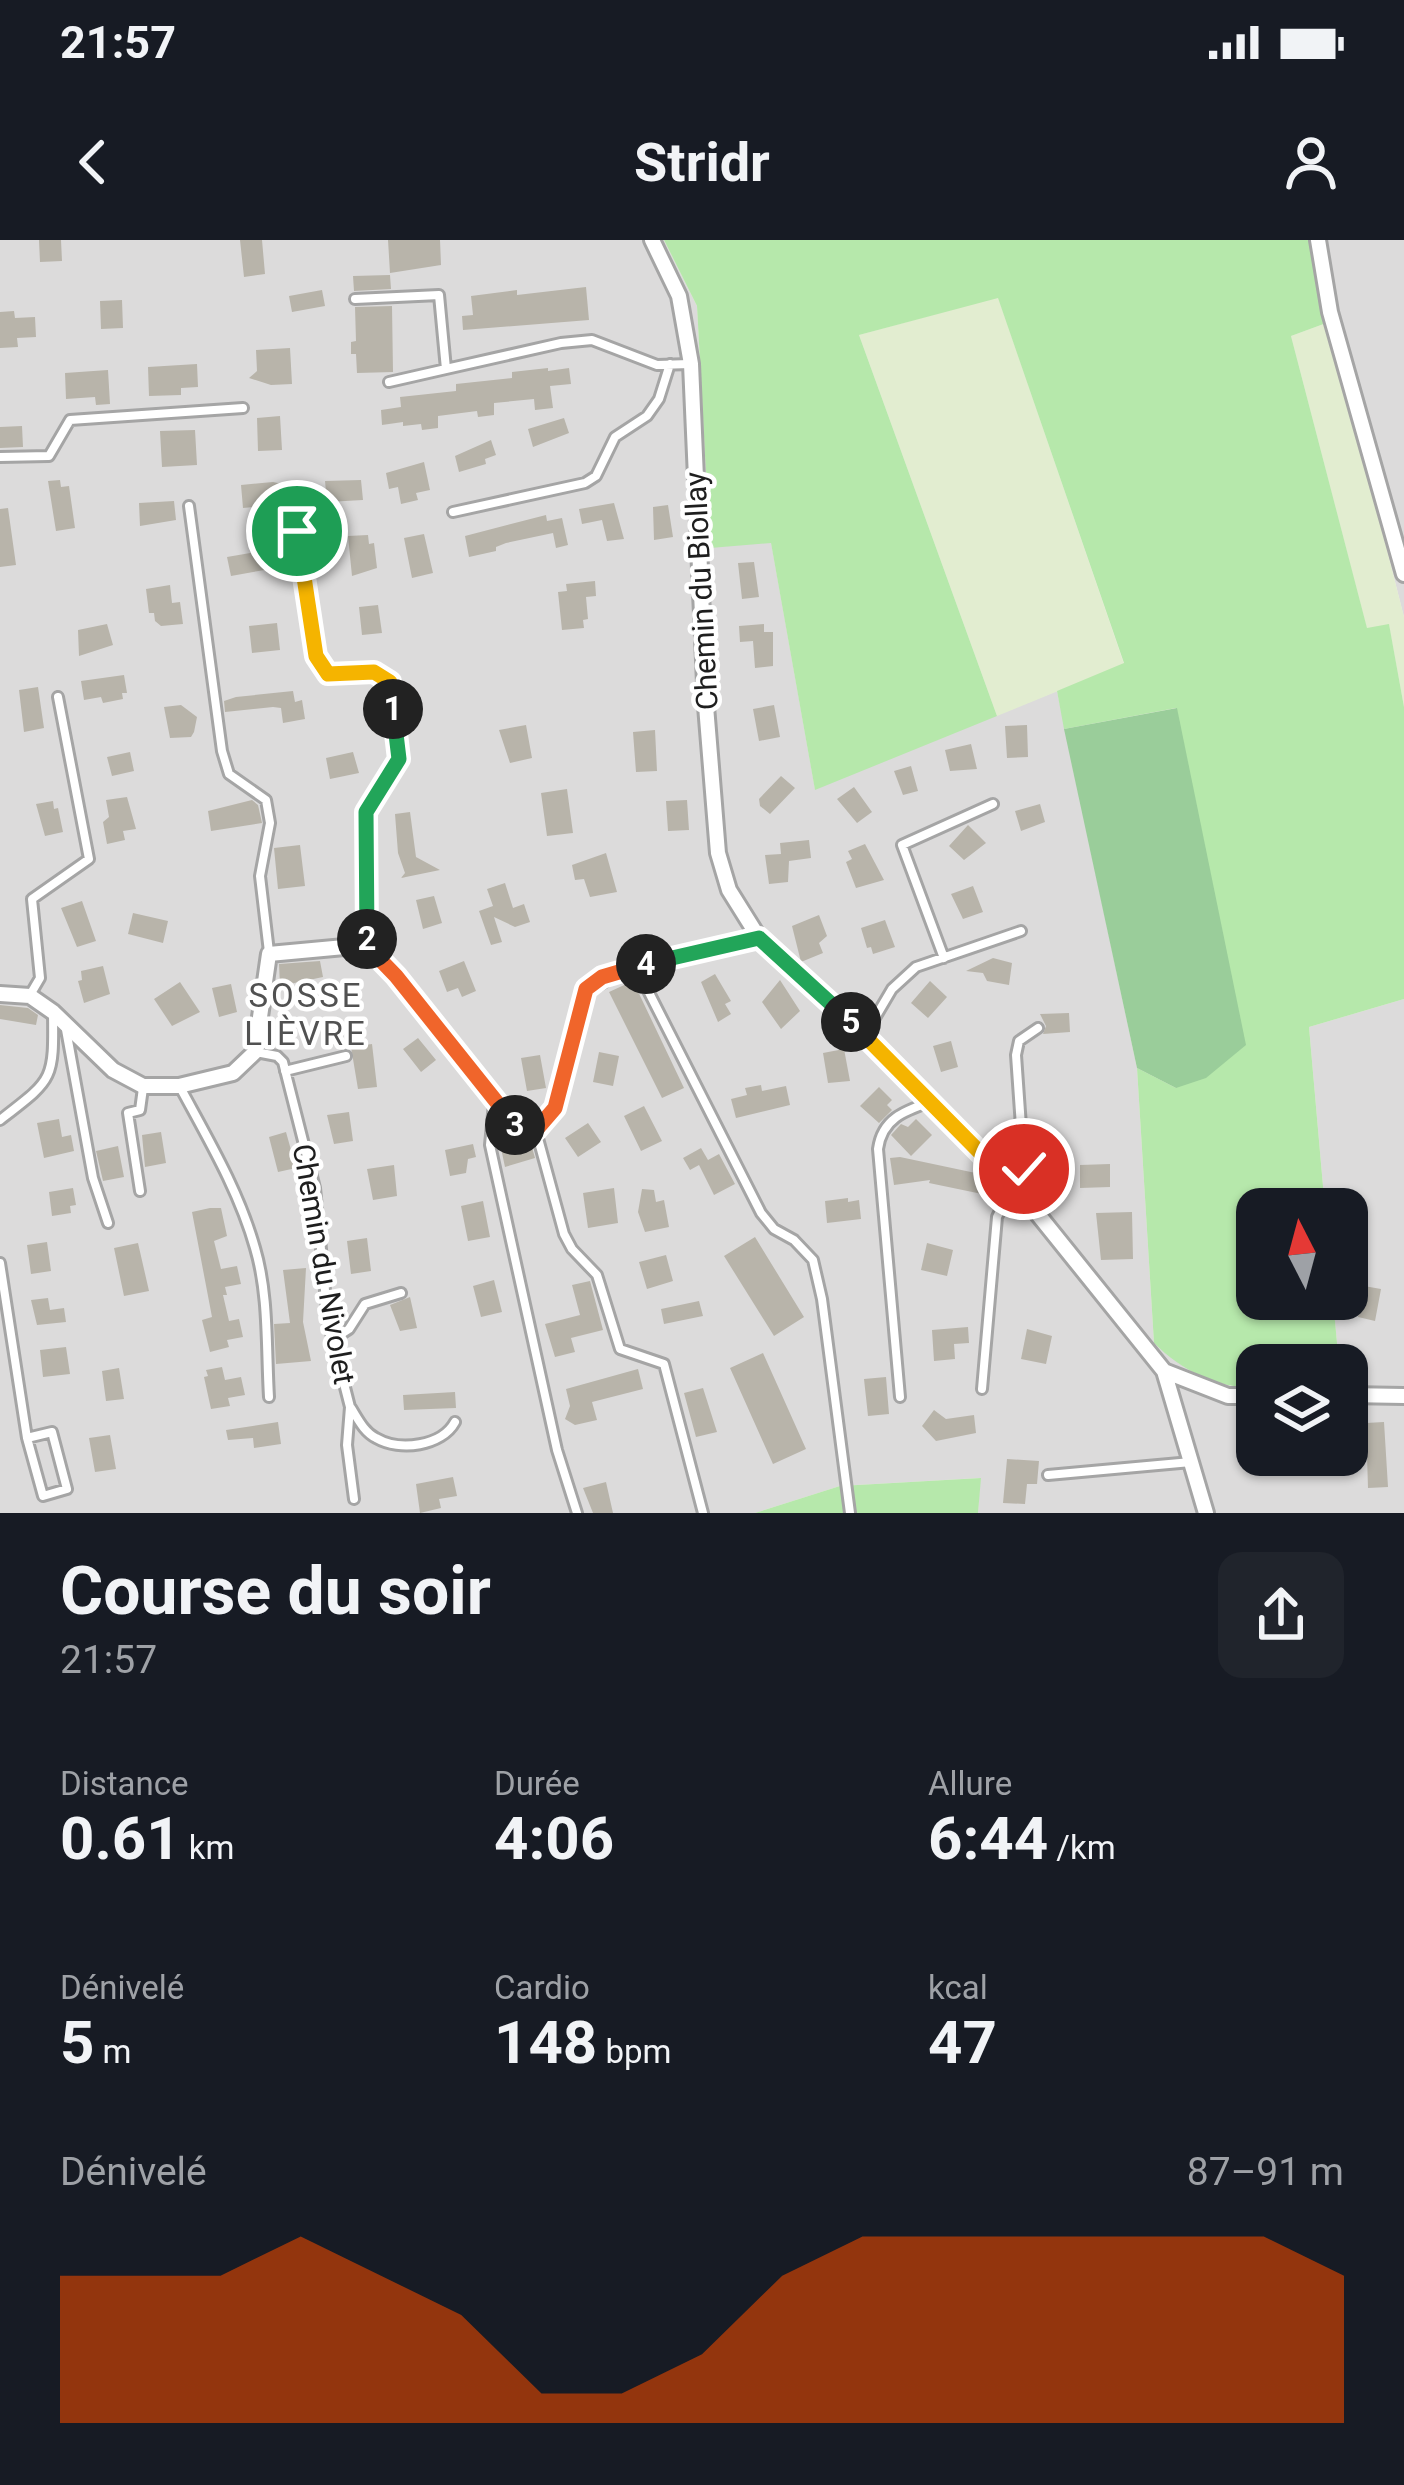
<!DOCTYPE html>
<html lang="fr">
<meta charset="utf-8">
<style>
body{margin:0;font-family:Roboto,sans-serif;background:#20242c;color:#f1f3f6;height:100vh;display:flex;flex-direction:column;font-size:45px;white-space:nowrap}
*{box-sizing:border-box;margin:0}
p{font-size:39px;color:#9ea1a6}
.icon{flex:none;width:66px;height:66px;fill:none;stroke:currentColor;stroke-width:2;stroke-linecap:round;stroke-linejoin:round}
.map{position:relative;height:1273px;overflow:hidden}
.side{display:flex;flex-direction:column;background:#171b24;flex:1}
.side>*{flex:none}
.needle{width:78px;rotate:354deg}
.tools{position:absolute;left:1236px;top:948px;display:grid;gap:24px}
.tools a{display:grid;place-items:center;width:132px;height:132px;border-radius:24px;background:#171b24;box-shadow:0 3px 9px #0004;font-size:60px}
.pin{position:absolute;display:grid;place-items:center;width:102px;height:102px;color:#fff;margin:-51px;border:6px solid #fff;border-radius:50%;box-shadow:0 3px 12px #0007}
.km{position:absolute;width:60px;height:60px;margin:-30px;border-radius:50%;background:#222;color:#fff;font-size:33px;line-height:60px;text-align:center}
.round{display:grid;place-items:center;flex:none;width:126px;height:126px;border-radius:24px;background:#20242c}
.head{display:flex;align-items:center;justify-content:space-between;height:204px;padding:0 60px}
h1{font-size:66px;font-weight:700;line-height:90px}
.metrics{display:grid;grid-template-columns:repeat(3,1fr);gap:18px;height:204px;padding:12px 60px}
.metrics div{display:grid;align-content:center}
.metrics b{font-size:60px;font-weight:700}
.metrics small{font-size:33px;font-weight:400}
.metrics p{font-size:33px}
.chart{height:336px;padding:24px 60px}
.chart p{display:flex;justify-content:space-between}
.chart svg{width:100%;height:216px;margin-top:12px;fill:#c84004;opacity:.7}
.status{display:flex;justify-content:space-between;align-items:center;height:84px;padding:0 60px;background:#171b24;direction:ltr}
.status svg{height:33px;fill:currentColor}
header{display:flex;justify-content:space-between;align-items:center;height:156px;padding:0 60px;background:#171b24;font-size:54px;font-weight:700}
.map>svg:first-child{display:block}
</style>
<div class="status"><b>21:57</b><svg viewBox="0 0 49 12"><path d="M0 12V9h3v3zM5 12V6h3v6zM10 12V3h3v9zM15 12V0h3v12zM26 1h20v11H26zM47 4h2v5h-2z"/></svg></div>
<header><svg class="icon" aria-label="back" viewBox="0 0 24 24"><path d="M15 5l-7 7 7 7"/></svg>Stridr<svg class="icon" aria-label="person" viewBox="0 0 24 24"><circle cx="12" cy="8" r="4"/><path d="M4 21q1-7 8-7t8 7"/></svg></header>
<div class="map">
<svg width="1404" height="1273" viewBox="0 0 1404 1273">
<rect width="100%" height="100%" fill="#efefe4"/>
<path fill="#dcdbdb" d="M0,0H664L697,66L710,307L771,302L815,549L1057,451L1137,828L1154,1103L1234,1148H1257V1215H1347V1125H1339L1333,1059H1347V969H1325L1309,787L1404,759V1273H978L980,1238L840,1246L755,1273H0Z
M1310,0H1404V377L1329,82Z"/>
<path fill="#e2edd0" d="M998,57L1124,424L997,476L859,95Z
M1329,82L1404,377V467L1389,385L1367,389L1291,96Z"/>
<path fill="#b6e8ab" d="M664,0H1310L1329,82L1291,96L1367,388L1389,384L1404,467V759L1309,787L1325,969H1257V1059H1333L1339,1125H1257V1148C1217,1148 1182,1131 1154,1103L1137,828L1176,848V468L1064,489L1057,451L1124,423L998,58L859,95L997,476L815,550L771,303L710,308L697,66Z
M981,1238L978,1273H755L840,1246Z"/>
<path fill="#9acd9a" d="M1177,468L1246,805L1206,838L1176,848L1137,828L1064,489Z"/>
<path fill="#b8b4aa" d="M39,0H61L62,21L40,22Z
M240,0H262L265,34L244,37Z
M388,0H440L441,25L390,33Z
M390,35L391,49L354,51L353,36Z
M586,47L589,80L463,90L462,76L473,75L471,56L517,50V55Z
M322,50L325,66L292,72L289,56Z
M122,60L123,88L101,89L100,61Z
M392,66L393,132L357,133L356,114H351V102L356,101L355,67Z
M14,71L15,78L35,77L36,97L17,98L18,107L0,108V72Z
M290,108L292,144L271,145L249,138L257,131L256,110Z
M197,124L198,147L181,148V155L149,156L148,127Z
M548,128V131L569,128L571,144L550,146L553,168L535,170L534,159L494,163V175L478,177L477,171L438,176V188L422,190L421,184L403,186V182L382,185L381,170L401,167L400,157L456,151V144L512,138V132Z
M108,130L110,164L96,165L95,157L66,159L65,133Z
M280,176L282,210L258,211L257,178Z
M564,178L569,193L533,207L528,189Z
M22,186L23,207L0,208V187Z
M195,190L197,225L162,227L160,191Z
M491,200L496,215L485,219L486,224L459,232L455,216Z
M424,222L430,250L416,253L418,260L401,264L398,247L389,249L386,233Z
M60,240L61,247L69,246L75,288L56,291L48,241Z
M361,240L363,260L327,262L325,241Z
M273,242L282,244L284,264L243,268L241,245Z
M174,261L176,280L140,286L139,263Z
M614,263L624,299L607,301L602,280L582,284L579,269Z
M668,265L673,297L654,300L653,267Z
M8,268L16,325L0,327V269Z
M546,275L547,281L562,278L568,305L556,308L553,293L506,303L496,307V311L469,317L465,296Z
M424,294L433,333L412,338L404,298Z
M368,295L369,304L374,303L377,328L352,336L348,296Z
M267,310L270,329L231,336L227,317Z
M754,322L759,357L742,359L738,323Z
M595,341L596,356L586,357L588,379L583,380L584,388L562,390L558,352L567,351L566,344Z
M170,345L172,363L180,362L183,384L161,386L155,381L154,373H149L146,349Z
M378,365L382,393L362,395L359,367Z
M277,383L280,410L252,413L249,386Z
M107,384L113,405L79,416L78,390Z
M764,384V392H773V426L755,428L753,401L740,402L739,386Z
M124,435L127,453H122L123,459L103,463L101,457L84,460L81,441Z
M38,447L44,488L24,492L19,450Z
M293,451L295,462L302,460L305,479L283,483L281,468L273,467L225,472L224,461L236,457Z
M181,465L197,477L194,492L191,497L170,498L164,467Z
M774,465L780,497L759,501L753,469Z
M526,485L532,518L510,523L499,490Z
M1027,485L1028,517L1007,518L1005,486Z
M655,490L657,531L636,532L633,492Z
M971,504L977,529L950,531L945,510Z
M130,512L134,531L112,536L107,517Z
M353,512L359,533L330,539L326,518Z
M911,526L918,551L903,555L894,531Z
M781,536L795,548L770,574L760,566L759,559Z
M854,547L872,572L857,583L837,559Z
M567,549L573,593L547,596L541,553Z
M127,557L136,589L123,591L125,600L107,604L103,582L109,577L106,560Z
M252,560L258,565L262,583L211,591L208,571Z
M687,560L689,590L668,591L666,561Z
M53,561L54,569L58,568L63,592L45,596L36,564Z
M1040,564L1045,582L1021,591L1015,571Z
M410,572L416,617L440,630L401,638L405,633L398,613L395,574Z
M968,585L986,603L964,620L949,606Z
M809,600L811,618L789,621L788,642L769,644L765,615L781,614L780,603Z
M865,604L884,640L856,648L846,622L852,619L848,611Z
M300,605L305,646L278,649L274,608Z
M606,613L617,652L590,657L584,639L575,640L572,625Z
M505,643L513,668L524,664L530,682L515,687L494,677L502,702L491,705L479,671L493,666L487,649Z
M973,646L983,672L963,679L951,654Z
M434,656L442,683L423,689L416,660Z
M82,661L96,701L77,707L61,668Z
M133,673L168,681L163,703L128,694Z
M819,675L827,696L819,703L823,713L801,722L792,686Z
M885,680L895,707L873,714L871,707L867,708L861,688Z
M993,718L1012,723L1009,745L987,741L983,733L966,731Z
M320,721L323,737L280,746L279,724Z
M464,721L476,751L462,757L458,748L447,752L439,731Z
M103,726L110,754L84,763L78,741L82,740L81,731Z
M715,734L731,761L725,764L731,774L718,782L701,742Z
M780,740L800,771L781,789L762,762Z
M633,741L684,848L662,858L609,752Z
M930,741L947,757L928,778L911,763Z
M180,742L200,772L172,786L154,759Z
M231,744L237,772L219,777L212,748Z
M0,765L28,768L38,775L36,785L0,779Z
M1069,773L1070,792L1043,794L1046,786L1040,774Z
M418,798L436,820L421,832L403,809Z
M951,801L958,827L941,832L933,806Z
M372,804L377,847L358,849L351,807Z
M844,809L850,841L828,843L823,813Z
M599,812L619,816L613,846L593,842Z
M540,815L546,848L527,851L521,818Z
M761,845L762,851L786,846L790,865L736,878L731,859L747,855L745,848Z
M879,847L892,860L887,865L892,870L879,883L860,866Z
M644,866L662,901L641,911L624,876Z
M349,872L353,901L334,904L327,875Z
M59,879L62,897L71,895L74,911L44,918L37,883Z
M916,879L932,895L911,916L891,895L901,884L908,887Z
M588,883L601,902L578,917L565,898Z
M161,892L166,923L145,927L142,895Z
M286,892L296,928L278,932L269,897Z
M509,896L512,904L530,900L535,918L505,927L499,899Z
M473,904L476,917L468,919L466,933L450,936L445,910Z
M118,906L124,937L103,941L96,911Z
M701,908L708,920L719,914L735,944L714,955L699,925L690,930L683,918Z
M900,917L985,935L982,954L929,943L930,940L894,945L890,918Z
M1110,924V947L1080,948V925Z
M394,925L397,956L373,960L367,929Z
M73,948L76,965L70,966L71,973L52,976L49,952Z
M614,948L618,983L588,988L583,953Z
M642,949L654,950L656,962L664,960L669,987L645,992L638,972Z
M848,958V962L859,960L861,979L827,983L825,961Z
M483,961L490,997L468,1001L461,966Z
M210,968H221L227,996L214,1001L221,1029L237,1026L241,1044L225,1047L227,1055H223L229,1081L239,1079L243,1097L227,1100L229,1107L210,1112L202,1080L212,1077L192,972Z
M1132,972L1133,1019L1101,1020L1096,973Z
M755,997L804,1077L774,1096L724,1016Z
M367,998L371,1031L351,1034L347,1001Z
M47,1002L51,1031L31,1034L27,1005Z
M138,1003L149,1051L124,1056L114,1008Z
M927,1003L953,1010L947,1036L921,1030Z
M666,1015L673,1041L647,1049L639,1022Z
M306,1028L303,1082L311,1121L276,1124L274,1084L290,1083L283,1030Z
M494,1040L502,1072L481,1077L473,1046Z
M590,1041L603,1090L571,1098L575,1112L555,1117L545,1084L580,1075L572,1045Z
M1364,1046L1381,1049L1375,1081L1358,1077L1359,1068L1347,1066V1047L1363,1050Z
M410,1057L417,1088L400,1091L390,1065Z
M48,1058L50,1070L64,1068L66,1082L37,1085L31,1060Z
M699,1061L703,1076L664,1084L661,1069Z
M968,1087L969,1103L954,1104L955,1119L934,1121L932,1090Z
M1027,1089L1052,1096L1046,1124L1021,1119Z
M66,1107L70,1134L43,1137L40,1110Z
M763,1113L806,1209L773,1224L730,1128Z
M222,1127L225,1140L241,1137L245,1155L228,1158L230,1166L211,1169L204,1137L208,1136L206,1130Z
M119,1128L124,1159L106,1161L102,1131Z
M638,1129L643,1149L592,1162L597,1180L575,1185L565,1179L570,1166L566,1149Z
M886,1137L889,1174L868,1176L864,1139Z
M703,1148L717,1192L696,1197L684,1153Z
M455,1152L456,1168L404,1170L403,1155Z
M934,1170L946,1179L974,1175L976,1193L936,1201L922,1186Z
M278,1182L281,1204L254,1208L253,1198L228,1200L226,1190Z
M1384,1182L1388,1247L1368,1248L1366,1183Z
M1257,1183V1228L1245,1210L1242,1184Z
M110,1195L116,1229L95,1232L89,1198Z
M1007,1219L1039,1221L1037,1244H1027L1025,1264L1003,1263Z
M453,1237L457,1256L439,1259L441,1268L420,1273L416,1244Z
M606,1242L613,1273H593L583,1248Z"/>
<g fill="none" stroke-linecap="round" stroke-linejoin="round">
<g stroke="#a5a5a5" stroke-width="14">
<path id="service" d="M355,59L439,55L446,129L561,103L592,100L657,125L690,124
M389,142L446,129
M0,217L49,216L70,180L243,168
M189,266L222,511L229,534L266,560L270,583L260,636L269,712
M453,272L585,243L596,236L615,197L647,176L659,159L670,124
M297,291L316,416L328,434L374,432L390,442L399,519L366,572L369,673L366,703
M944,718L902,605L993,564
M636,727L761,973L774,989L794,1000L813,1020L822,1059L850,1273
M30,755L40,738L32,659L89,619L58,457
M65,784L93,938L108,983
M866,793L892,749L916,727L1021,691
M256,812L277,816L283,822L315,948L328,1081L350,1167L347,1205L354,1259
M285,831L346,816
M180,847C208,899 239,951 255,1008C269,1055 266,1108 269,1157
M494,863L490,905L557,1210L577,1273
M0,880C53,839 54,841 53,773
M536,891L564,994L572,1009L597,1035L620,1109L664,1124L703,1273
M140,951L128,873L140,870L143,848
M0,1023L27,1198L43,1256L67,1249L52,1192L27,1198
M332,1100L349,1089L365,1064L401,1053
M982,1149L997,977L1001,969L1022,955L1024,929L1016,815L1019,801L1038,788
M900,1157L878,909C882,879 904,871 930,862
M351,1168C358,1179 364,1192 376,1198C400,1212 442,1206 455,1182
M1048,1235L1191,1222"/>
</g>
<g stroke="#a5a5a5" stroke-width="20">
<path id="minor" d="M652,0L679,56L691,124L706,466L718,613L729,650L759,698L865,795L1016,947L1164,1131L1206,1273
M1318,0L1330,72L1404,334
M0,754L30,756L53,772L113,830L143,846H179L233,833L255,812L269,714L366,705L396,736L512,883L535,890L555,868L587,749L619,730L759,698
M1164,1131L1228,1156H1257
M1347,1155L1404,1156"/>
</g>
<use href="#service" stroke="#fff" stroke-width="8"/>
<use href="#minor" stroke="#fff" stroke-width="14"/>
</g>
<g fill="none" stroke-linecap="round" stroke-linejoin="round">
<g stroke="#fff" stroke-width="24">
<path id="split-1" d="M297,291L316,416L328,434L374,432L390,442L393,469"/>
</g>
<g stroke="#fff" stroke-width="24">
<path id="split-2" d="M367,699L366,572L399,519L393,469"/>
</g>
<g stroke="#fff" stroke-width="24">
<path id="split-3" d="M367,699L366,705L396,736L515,885"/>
</g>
<g stroke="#fff" stroke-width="24">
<path id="split-4" d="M515,885L536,890L555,868L586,749L602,737L646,724"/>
</g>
<g stroke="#fff" stroke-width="24">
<path id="split-5" d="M646,724L759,698L851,782"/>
</g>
<g stroke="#fff" stroke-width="24">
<path id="split-6" d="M851,782L1022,955L1024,929"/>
</g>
<use href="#split-1" stroke="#f5b400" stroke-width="15"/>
<use href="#split-2" stroke="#22a559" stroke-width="15"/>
<use href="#split-3" stroke="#f0652b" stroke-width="15"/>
<use href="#split-4" stroke="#f0652b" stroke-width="15"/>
<use href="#split-5" stroke="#22a559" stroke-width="15"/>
<use href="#split-6" stroke="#f5b400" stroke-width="15"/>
</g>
<g text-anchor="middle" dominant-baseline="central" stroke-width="9" stroke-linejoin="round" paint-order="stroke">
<g font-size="30" fill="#1e1e1e" stroke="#fff">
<text transform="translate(701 351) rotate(-93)">Chemin du Biollay</text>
<text transform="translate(324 1024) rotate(80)">Chemin du Nivolet</text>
</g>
<g font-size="33" letter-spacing="3" fill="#515151" stroke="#fff">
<text x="306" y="755">SOSSE<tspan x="306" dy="38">LIÈVRE</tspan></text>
</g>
</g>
</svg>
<div class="tools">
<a><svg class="needle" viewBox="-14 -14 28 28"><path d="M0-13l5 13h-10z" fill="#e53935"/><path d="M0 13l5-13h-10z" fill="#9ea1a6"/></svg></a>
<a><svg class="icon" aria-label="layers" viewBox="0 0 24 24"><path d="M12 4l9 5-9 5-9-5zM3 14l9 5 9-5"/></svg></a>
</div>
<div class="pin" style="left:297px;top:291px;background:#1e9e55"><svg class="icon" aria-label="arrive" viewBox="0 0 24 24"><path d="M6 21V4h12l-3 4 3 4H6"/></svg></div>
<div class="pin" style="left:1024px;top:929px;background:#d93025"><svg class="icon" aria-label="check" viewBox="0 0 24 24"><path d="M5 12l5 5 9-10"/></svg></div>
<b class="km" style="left:393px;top:469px">1</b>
<b class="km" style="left:367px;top:699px">2</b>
<b class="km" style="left:515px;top:885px">3</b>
<b class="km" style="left:646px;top:724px">4</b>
<b class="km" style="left:851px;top:782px">5</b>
</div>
<section class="side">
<div class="head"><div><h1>Course du soir</h1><p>21:57</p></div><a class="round"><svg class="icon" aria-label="share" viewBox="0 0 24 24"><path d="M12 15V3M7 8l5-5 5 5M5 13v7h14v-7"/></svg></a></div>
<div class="metrics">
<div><p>Distance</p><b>0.61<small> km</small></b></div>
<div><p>Durée</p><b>4:06</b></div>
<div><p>Allure</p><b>6:44<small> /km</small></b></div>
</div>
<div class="metrics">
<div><p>Dénivelé</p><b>5<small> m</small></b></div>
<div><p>Cardio</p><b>148<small> bpm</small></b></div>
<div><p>kcal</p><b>47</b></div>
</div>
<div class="chart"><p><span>Dénivelé</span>87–91 m</p>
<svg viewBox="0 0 160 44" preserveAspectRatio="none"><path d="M0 44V14L10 14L20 14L30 6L40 14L50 22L60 38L70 38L80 30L90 14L100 6L110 6L120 6L130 6L140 6L150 6L160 14V44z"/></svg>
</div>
</section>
